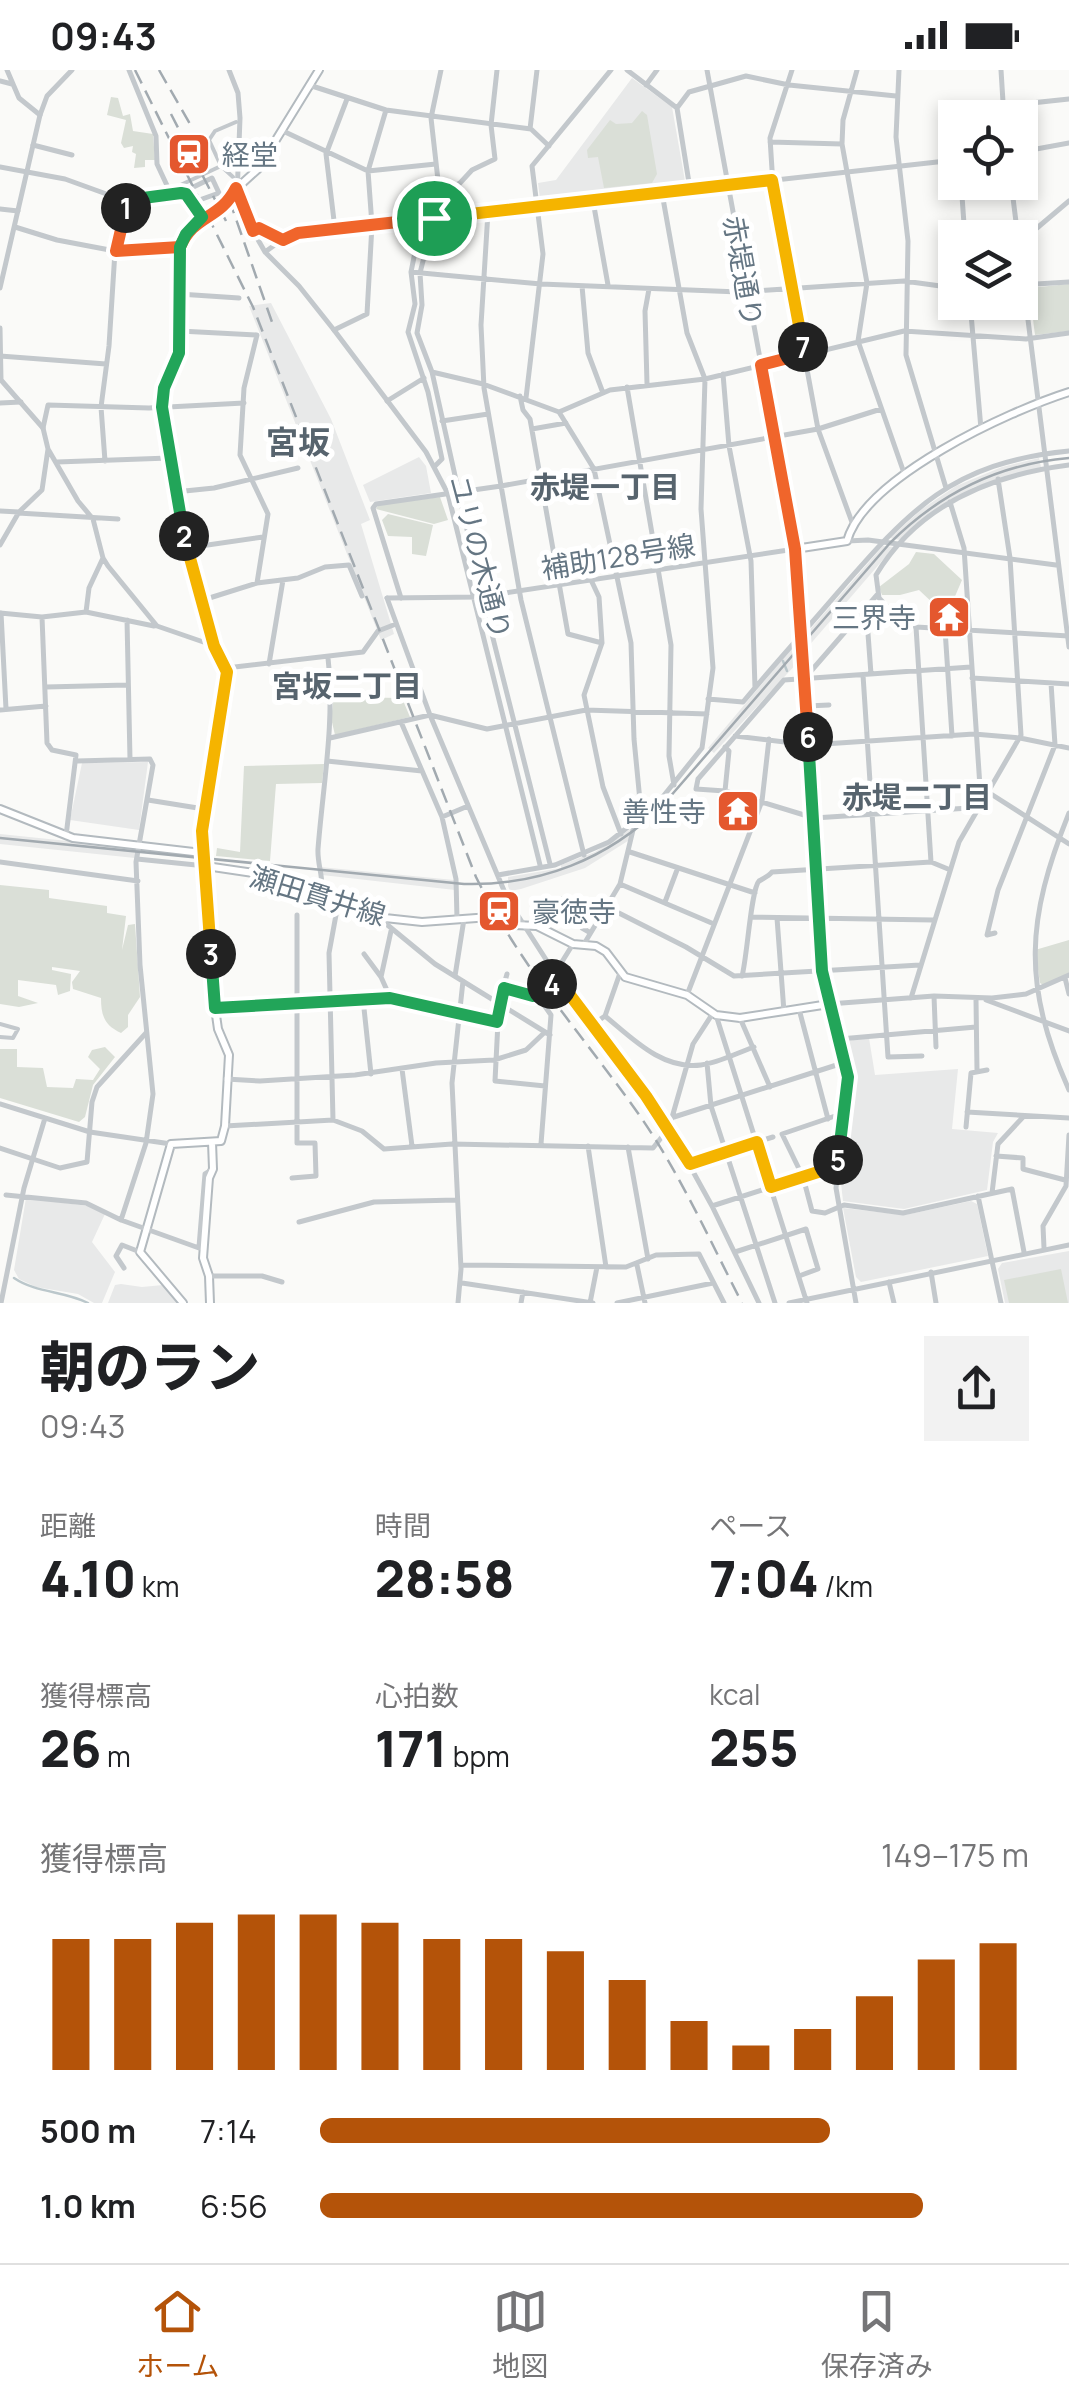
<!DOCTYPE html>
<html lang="ja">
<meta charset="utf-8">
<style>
body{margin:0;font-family:Manrope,"Noto Sans JP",sans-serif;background:#f2f2f2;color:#202124;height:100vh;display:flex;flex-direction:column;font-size:38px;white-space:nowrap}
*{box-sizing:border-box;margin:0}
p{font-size:32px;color:#757577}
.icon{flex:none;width:55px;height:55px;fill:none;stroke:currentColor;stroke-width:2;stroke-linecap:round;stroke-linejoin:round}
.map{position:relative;height:1233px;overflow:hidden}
.side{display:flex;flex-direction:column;background:#fff;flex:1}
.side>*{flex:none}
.controls{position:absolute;left:938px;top:30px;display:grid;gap:20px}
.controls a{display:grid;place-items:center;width:100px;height:100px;border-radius:0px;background:#fff;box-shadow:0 5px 15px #0003;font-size:50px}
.pin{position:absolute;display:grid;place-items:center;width:85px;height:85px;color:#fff;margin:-42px;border:5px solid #fff;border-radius:50%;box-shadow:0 2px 10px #0007}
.km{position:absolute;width:50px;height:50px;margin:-25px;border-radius:50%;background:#222;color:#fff;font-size:28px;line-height:50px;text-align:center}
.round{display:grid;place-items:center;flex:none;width:105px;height:105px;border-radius:0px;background:#f2f2f2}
.headline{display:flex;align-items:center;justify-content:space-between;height:170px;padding:0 40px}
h1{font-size:55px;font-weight:800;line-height:75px}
.stats{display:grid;grid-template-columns:repeat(3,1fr);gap:15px;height:170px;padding:10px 40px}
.stats div{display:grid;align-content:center}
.stats b{font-size:50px;font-weight:800}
.stats small{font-size:28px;font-weight:400}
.stats p{font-size:28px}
.chart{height:280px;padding:20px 40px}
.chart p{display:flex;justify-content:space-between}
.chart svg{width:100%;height:180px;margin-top:10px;stroke:#b45309;stroke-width:6}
ul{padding:0 40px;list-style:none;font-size:32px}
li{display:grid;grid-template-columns:160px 120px 1fr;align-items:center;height:75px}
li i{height:25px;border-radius:12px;background:#b45309}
.status{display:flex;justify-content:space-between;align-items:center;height:70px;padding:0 50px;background:#fff;direction:ltr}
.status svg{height:28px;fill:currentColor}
.menu{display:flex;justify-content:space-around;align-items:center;height:140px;border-top:2px solid #e0e0e0;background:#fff;font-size:28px;color:#757577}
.menu a{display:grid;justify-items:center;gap:5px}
.menu .active{color:#b45309}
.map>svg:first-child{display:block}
</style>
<div class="status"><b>09:43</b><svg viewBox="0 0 49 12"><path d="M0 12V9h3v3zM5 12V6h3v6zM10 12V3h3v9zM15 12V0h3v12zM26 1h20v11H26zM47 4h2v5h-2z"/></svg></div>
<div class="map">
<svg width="1069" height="1233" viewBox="0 0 1069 1233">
<rect width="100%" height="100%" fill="#fafaf8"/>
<path fill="#e8e9e9" d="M632,8L672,37L685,111L682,115L540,129L538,113L556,110Z
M271,233L331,349L370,450L361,454L394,564L381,570L249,236Z
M419,387L426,396L431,423L370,432L363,415Z
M1039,388L1041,397L974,417L935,440L900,470L890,468L922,439L956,416L1002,397Z
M883,476L894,477L807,578L806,564Z
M798,571L799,591L714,683L708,678Z
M148,692L139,760L70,750L82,693Z
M632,758L631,769L585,798L521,819L510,821L508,816V807L561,798V795L595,782Z
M0,764L136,778L137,781L135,788L0,774Z
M320,797L454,810L455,820L322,805Z
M869,968L875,1005L958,999L952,1059L998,1063L993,1072L987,1120L904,1139L843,1131L841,1113L853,1016L846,971Z
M26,1128L88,1136L105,1144L92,1172L115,1202L102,1233H94L78,1224L36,1217L19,1209L14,1200Z
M971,1131L977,1134L988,1186L861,1212L856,1207L843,1138L905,1145Z
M1069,1181V1233H1005L998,1199L1002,1193Z
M121,1214L142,1217L163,1215L179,1233H108L115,1215Z"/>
<path fill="#dadfd7" d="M111,27L118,28L123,46L130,44L133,61L153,64L155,90H145V97L134,98L136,84L132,82L133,76L124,78L121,73L126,50L107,45Z
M642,41L647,45L657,104L652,113L604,118L598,87L588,88L587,80L610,50L616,54L632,53Z
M1069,214V261L1035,265L1029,218Z
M440,427L448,450L434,454L376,439L378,435Z
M388,444L433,455L426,486L412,484V467L388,466L382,450Z
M916,482L934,484L962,510L953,531L936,536L919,520L900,525H882L879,517L909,494Z
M334,627L402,628L410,647L335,665L331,648Z
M324,694L322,713L276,714L270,791L216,786L217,778L240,782L244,696Z
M0,815L49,820V828L107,836V843L126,846L122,880L128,855L135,854L140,927L128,945V957L121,963C104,955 101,945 101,928L73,919L72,912L80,901L52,897V900L71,904L70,921L58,925L56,915L18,910V926L38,933L19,937L0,934Z
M1069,870V903L1043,915L1040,913L1035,880Z
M105,977L115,987L93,1015L85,1047L79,1052L0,1028V979H17V997L43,998L47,1017L73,1018L76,1009L93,1010L100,999L88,987L92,980Z
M1061,1199L1068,1233H1009L1004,1210Z"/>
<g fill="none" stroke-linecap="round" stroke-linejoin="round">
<path stroke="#bbc7cb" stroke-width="2.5" d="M783,591L787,601
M14,1208C36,1223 65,1221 88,1233"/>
<g stroke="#b3babf" stroke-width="10">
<path id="secondary" d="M0,739L73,768L202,783
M206,796L260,804L345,837L385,848L422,852L490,847L514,855L537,856L573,874L596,876L606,882L625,907L687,925L716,945L740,948L829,934L822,901L795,479L847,471C865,407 1009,341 1069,322
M183,1233L140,1182L171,1074L221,1071L225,1056L229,985L218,959L213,924L206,799L202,761L227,602L215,576L180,452L162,337L164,318L179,283L180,177L186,164L202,147L217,143L227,135L237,118L258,99L319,0
M210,1233L209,1206L203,1188L209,1108L213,1099L212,1072"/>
</g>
<path stroke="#c3c8cc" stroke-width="4" d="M221,96L233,107
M172,119L221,96L209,70L215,61L236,52
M0,954L18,959L13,968L0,967"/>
<path stroke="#c3c8cc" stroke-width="5" d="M7,0L19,28L40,45
M129,0L156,66L157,94L171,124
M627,0L677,38L690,119
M792,0L770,68L773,115L818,359L853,455
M857,0L843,50L842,74L867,213L858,271L904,403
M899,0L896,67L908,171L906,285L946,418
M0,11L12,14
M309,15L386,40L531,59L549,76
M646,15L657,0
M1003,36L1069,29
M677,38L689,22L746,6L789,15L896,26
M530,59L537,0
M283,61L368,101L436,94
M770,72L842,74
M33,75L72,85
M0,97L65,109L123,130L181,123
M961,112L965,168
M440,128L431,48L441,0
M593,131L608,215
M0,139L18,141
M488,142L481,255L484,318L521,530L584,785
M445,147L426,179L420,203L422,235L417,263L432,302L478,509L550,794
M15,157L57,170L115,181L180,177
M335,159L326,84L347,29
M253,161L259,158L283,170
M1017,163L1037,158L1069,131
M411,202L541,214L739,222L904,211L955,218
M1020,215L1069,212
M582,216L588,283L603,323
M179,224L239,228
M970,232L981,359
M334,260L367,244L372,155L368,101L386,40
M180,261L257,265L244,318L240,385L268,444L257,513
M0,286L106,294
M432,302L483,314L559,342L594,399L631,573L634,669L640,731L620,814L584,874
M723,304L729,376L751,491L755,618
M647,314L645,241L649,219
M627,317L671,575L669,686L674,715
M520,326L523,340L530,349L568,564L602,573
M526,328L543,184L532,96L611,0
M387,331L424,308
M0,333L21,332
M559,342L610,320L705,309L904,261L1026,269L1069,263
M442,351L488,344
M532,359L566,353
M105,391L101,337L109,276L115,181L128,130
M57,392L169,388
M1069,395C991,405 918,435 876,505L879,528L894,544L916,557L1069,566
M435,396L442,389L428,322L408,262L415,234L411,202L416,177L437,144L445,122L460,113L472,100L495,89L491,55L497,0
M175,422L214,418L298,398
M950,432L964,478L980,717L1069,774
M0,441L19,442
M18,443L118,449
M0,475L19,442L42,420L48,379
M187,478L263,467
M591,510L599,527L602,573L584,625L603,717L621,764
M387,528L430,645L508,830L577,938L669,1058L712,1136L759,1233
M401,528L373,438L376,434L501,416L818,359L881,339
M203,530L257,513L298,508L325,497L349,495L362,526
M866,537L871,604
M86,542L89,518L103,488
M0,543L42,547L86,542L154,556
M1,543L6,639
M42,547L47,673L52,680L76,685L66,766
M127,550L130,689
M916,557L931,792
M945,559L952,666
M215,576L157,556L108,496L103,488L93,449L78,431L48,379L43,358L48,335L149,338L244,333
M269,594L283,510
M971,597L784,610L698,709L696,719L725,721L814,748L969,738L977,741
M226,598L363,582L378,561L396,554
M863,605L888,987L922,986
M805,608L877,525
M972,608L1069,614
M46,617L127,615
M708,629L743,632C773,596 804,562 834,527C909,441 949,393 1069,381
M807,636L829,635
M0,640L46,636
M401,652L442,747L456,809L457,849
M735,666L809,675L974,664L1020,668L1069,678
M330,668L430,645L487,659L586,640L707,644
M77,691L150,689L153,695L136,792L140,895L153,1024L146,1073L121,1150
M327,691L422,701
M725,721L729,681L725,677
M148,730L204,739
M1069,743C1026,850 1022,914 1069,1020
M442,747L468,736
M630,782L755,823
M137,789L206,796
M0,792L138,811
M498,805L555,795L609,772L657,734L702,678L713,598L701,439L705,309L687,263L662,123
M620,814L714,854
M321,826C325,810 317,795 318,779C323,715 335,652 328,588
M537,831L564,829L582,858L589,862
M665,832L677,800
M607,837L686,877L734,906L920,895
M751,847L933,850
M379,848L435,894L550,965
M777,848L784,942
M995,863L987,865L998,820L1055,675L1051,613
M364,884L381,907L390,927
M555,903L573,874
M507,904L499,932L495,1011L545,1016
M455,906L464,849
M742,906C747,889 751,819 759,811C764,808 769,806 772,802L931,792L948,799
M381,907L391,861
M1065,908L1069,924
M504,918L533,926L558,909
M537,925L551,945L541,1074
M687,925L762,731L769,669
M934,926L936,977
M911,928L959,772L1021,665L1010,488L998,409
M363,929L371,1004
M976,929L977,1001
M986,930L1069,961
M829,934L934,926L992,928L1026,924L1069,905
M215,938L390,927L497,952
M799,939L828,1049
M605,946C632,968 662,1000 701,995C718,993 737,983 754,977
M740,948L770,1017
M592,955L605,946L620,903
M840,969L976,957
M707,993L711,1036L775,1233
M402,999L412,1076
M226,1009L260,1011L355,1005L436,993L494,990L526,980L545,962
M0,1034L90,1062L171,1074
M967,1042L1069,1048
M844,1043L782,1064L803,1107L812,1141L825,1143L844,1135L903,1143L1012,1119L1024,1182
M674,1047L846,992
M333,1050L329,883L338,834
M225,1056L333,1050L362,1061L384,1079L452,1074L653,1078L669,1058L693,974L713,943
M966,1057L971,1003L987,1000
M588,1076L606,1197
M628,1077L648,1189
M996,1086L1023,1088V1099L1065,1110
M690,1093L773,1067
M292,1108L316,1106L315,1073H297V845
M992,1123L998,1074L1024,1046
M6,1125L86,1133L121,1150L199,1178
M978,1126L1001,1233
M712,1136L837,1096
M299,1152L374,1132L456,1130
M199,1177L205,1104L210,1101
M1044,1178L1043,1156L1066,1116L1069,1065
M735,1182L806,1159L818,1199L799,1206
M461,1195L626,1197L656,1185L699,1184L724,1233
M637,1195L645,1233
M124,1198L116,1186L122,1175L140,1182
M931,1202L936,1233
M209,1206H262L282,1212
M889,1212L894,1233
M462,1213L593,1233
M1,1233L24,1118L45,1048
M458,1233L461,1199L452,1013L463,911
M521,1233L523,1222
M590,1233L597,1197
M617,1233L713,1213"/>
<path stroke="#c3c8cc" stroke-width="5" d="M229,0L238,23L240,48L237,126L253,161L265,182L299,216L334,260L426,382L448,424L540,795
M1001,0L1004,48
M1020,82L1069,73
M1011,112L1018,168
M191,133L219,123L212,108L181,123L185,124L202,147
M265,182L290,164L298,163L955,90
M1020,186L1069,577
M0,218L40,45L47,26L72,0
M0,258L1,310L43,358
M847,471L868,470L1056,495
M387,528L479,527L795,479L707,0
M829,934L848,1007L836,1118L856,1233
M716,945L807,1233
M0,1078L60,1098L87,1092L92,1032L97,1017L146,963
M789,1233L1069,1175"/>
<use href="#secondary" stroke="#fff" stroke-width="6"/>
<path stroke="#a2aab0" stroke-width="2.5" d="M0,768L464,814C540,816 608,789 662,736L890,473C940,423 998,394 1069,388"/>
<path stroke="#a2aab0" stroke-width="2.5" stroke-dasharray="15 8" stroke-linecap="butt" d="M135,0L253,237L476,807C519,894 579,961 635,1039C678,1099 708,1167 742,1233
M159,0L190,54
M171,44L226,151
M229,129L272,252"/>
</g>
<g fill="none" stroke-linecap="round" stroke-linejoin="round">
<g stroke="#fff" stroke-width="20">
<path id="split-1" d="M126,138L116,181L180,177C194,144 220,150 236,118L253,161L259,158L283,170L298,163L434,148"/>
</g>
<g stroke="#fff" stroke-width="20">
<path id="split-2" d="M126,138L128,130L181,123L186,124L202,147L186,164L180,177L179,283L164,318L162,337L184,466"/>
</g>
<g stroke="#fff" stroke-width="20">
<path id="split-3" d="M184,466L214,576L227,602L202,761L211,884"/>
</g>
<g stroke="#fff" stroke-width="20">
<path id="split-4" d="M211,884L215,938L390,928L497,952L504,918L533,926L552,914"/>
</g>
<g stroke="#fff" stroke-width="20">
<path id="split-5" d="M552,914L558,909L646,1026L690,1094L757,1072L771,1117L837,1096L838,1090"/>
</g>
<g stroke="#fff" stroke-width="20">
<path id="split-6" d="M808,667L822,901L848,1007L838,1090"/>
</g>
<g stroke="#fff" stroke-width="20">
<path id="split-7" d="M803,277L804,284L761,295L795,479L808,667"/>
</g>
<g stroke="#fff" stroke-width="20">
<path id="split-8" d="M434,148L772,110L803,277"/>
</g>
<use href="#split-1" stroke="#f0652b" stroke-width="12"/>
<use href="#split-2" stroke="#22a559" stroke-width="12"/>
<use href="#split-3" stroke="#f5b400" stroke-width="12"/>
<use href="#split-4" stroke="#22a559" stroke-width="12"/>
<use href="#split-5" stroke="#f5b400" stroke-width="12"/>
<use href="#split-6" stroke="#22a559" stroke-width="12"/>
<use href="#split-7" stroke="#f0652b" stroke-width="12"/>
<use href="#split-8" stroke="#f5b400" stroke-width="12"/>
</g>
<defs>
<g id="station-square" transform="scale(2.25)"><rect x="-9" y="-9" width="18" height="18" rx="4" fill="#e4572e" stroke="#fff"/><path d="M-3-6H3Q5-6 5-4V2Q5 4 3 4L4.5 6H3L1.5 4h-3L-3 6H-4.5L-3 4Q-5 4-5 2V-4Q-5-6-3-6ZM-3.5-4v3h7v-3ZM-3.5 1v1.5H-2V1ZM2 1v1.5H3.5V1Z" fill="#fff"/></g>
<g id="temple-square" transform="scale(2.25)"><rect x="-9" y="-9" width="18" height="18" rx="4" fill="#e4572e" stroke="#fff"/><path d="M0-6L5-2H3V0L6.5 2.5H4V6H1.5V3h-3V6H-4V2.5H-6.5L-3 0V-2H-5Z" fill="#fff"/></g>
</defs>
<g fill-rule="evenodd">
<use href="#station-square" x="189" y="84"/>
<use href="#temple-square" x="949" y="547"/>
<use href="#temple-square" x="738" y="741"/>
<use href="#station-square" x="499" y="841"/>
</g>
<g text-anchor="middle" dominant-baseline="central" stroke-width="10" stroke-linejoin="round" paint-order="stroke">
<g font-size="28" fill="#657683" stroke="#fff" text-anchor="start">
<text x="222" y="84">経堂</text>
<text x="916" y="547" text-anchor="end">三界寺</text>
<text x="706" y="741" text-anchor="end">善性寺</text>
<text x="532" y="841">豪徳寺</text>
</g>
<g font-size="28" fill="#657683" stroke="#fff">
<text transform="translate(744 201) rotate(80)">赤堤通り</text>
<text transform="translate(618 486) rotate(-9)">補助128号線</text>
<text transform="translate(481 487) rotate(75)">ユリの木通り</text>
<text transform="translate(318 825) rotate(17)">瀬田貫井線</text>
</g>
<g font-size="30" font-weight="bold" fill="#57646e" stroke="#fff">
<text x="605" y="416">赤堤一丁目</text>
<text x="347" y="615">宮坂二丁目</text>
<text x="917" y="726">赤堤二丁目</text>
</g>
<g font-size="32" font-weight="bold" fill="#57646e" stroke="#fff">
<text x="298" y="372">宮坂</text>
</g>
</g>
</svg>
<div class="controls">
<a><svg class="icon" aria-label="locate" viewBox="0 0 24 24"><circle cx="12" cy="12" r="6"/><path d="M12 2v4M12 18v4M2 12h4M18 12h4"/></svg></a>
<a><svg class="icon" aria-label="layers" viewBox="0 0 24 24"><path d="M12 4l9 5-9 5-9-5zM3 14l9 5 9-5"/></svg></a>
</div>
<div class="pin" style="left:434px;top:148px;background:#1e9e55"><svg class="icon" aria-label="arrive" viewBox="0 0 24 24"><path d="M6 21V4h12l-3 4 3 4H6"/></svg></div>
<b class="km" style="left:126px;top:138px">1</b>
<b class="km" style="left:184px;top:466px">2</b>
<b class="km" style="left:211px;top:884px">3</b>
<b class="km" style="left:552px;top:914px">4</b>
<b class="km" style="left:838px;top:1090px">5</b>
<b class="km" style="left:808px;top:667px">6</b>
<b class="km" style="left:803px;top:277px">7</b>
</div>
<section class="side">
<div class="headline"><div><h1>朝のラン</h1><p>09:43</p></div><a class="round"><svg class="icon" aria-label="share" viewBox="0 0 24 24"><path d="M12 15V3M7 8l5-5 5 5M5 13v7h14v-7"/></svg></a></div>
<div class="stats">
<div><p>距離</p><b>4.10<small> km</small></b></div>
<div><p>時間</p><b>28:58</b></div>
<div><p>ペース</p><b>7:04<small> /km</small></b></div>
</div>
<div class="stats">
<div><p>獲得標高</p><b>26<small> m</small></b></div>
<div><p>心拍数</p><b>171<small> bpm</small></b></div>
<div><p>kcal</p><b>255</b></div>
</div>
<div class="chart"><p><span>獲得標高</span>149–175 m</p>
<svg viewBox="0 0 160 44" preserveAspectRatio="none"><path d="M5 44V12M15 44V12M25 44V8M35 44V6M45 44V6M55 44V8M65 44V12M75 44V12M85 44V15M95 44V22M105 44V32M115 44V38M125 44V34M135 44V26M145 44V17M155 44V13"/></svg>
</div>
<ul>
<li><b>500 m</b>7:14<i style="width:72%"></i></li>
<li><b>1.0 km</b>6:56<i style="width:85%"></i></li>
</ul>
</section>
<nav class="menu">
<a class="active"><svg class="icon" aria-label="home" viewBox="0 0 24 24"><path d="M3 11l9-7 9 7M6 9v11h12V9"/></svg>ホーム</a>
<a><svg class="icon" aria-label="map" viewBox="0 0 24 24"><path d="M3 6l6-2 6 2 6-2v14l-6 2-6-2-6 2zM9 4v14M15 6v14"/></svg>地図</a>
<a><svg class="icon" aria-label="saved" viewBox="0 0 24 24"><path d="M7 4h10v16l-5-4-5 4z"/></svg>保存済み</a>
</nav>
